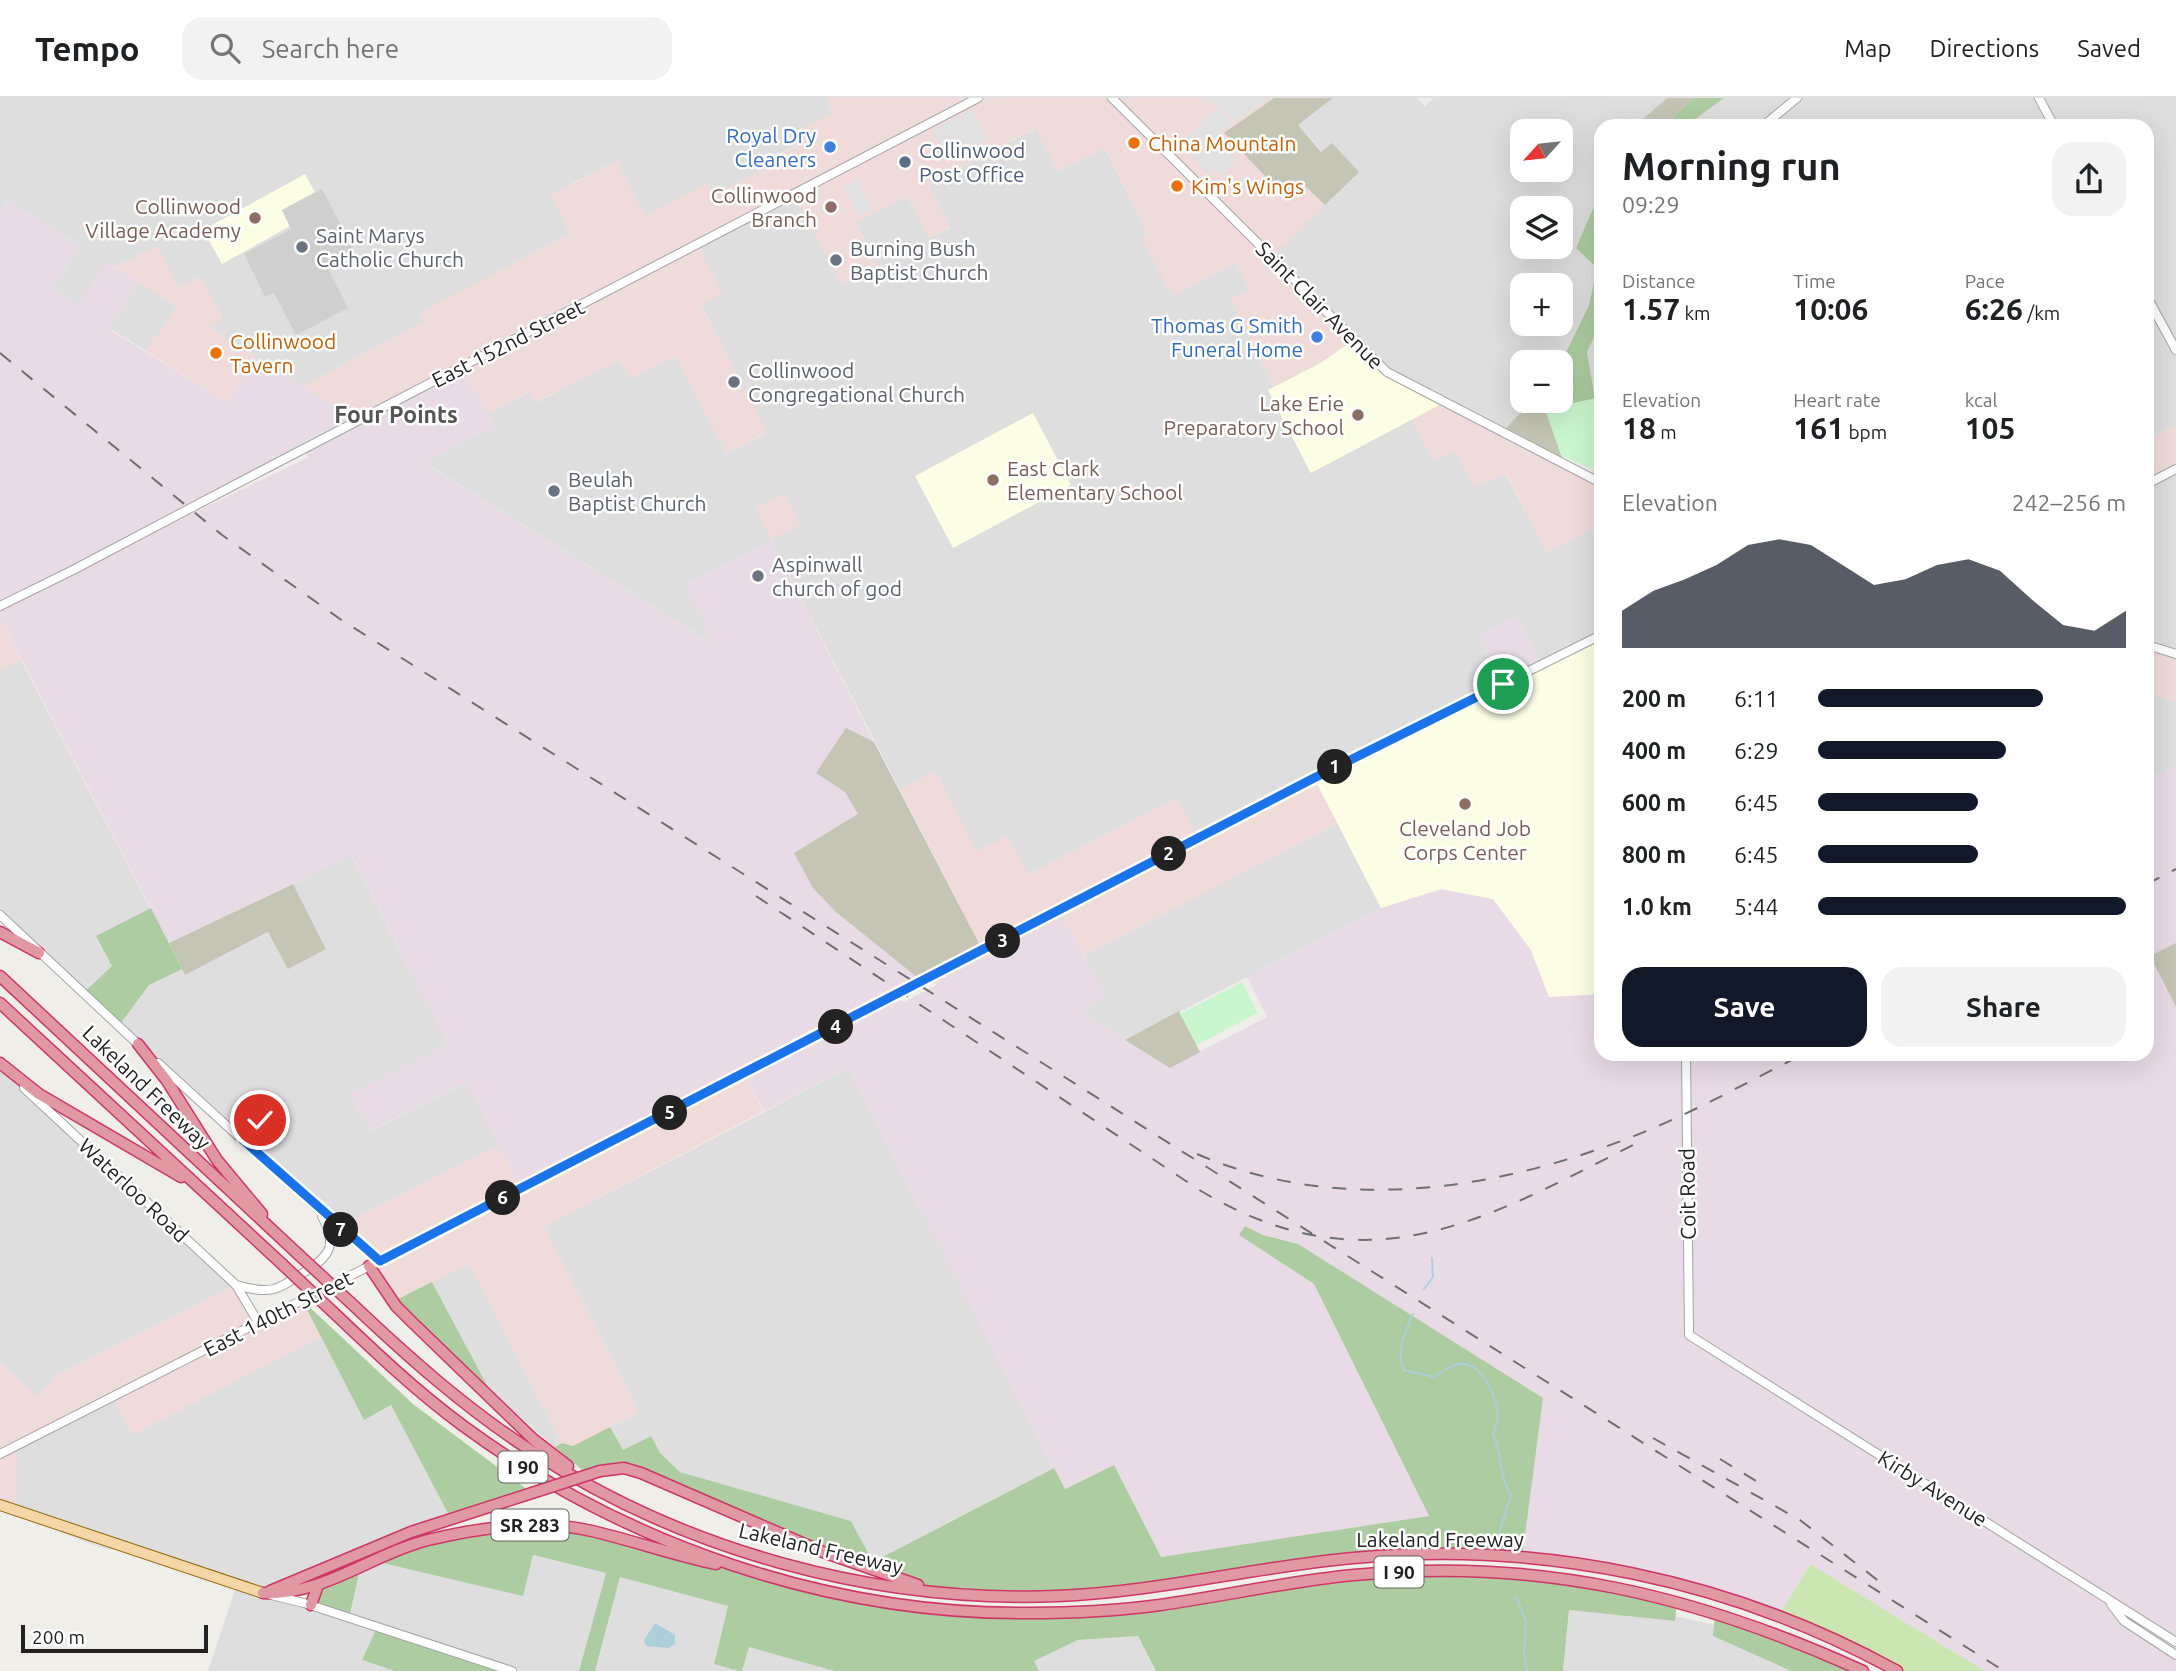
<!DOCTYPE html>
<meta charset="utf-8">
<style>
body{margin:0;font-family:Ubuntu,sans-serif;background:#f2f2f2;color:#202124;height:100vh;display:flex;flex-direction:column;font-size:26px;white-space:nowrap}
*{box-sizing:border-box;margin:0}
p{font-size:23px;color:#757577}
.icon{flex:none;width:38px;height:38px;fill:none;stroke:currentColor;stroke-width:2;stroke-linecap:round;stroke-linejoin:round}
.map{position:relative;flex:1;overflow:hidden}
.panel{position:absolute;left:1594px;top:21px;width:560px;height:942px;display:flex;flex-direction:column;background:#fff;border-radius:21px;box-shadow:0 7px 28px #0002}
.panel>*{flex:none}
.needle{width:46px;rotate:243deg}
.controls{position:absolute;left:1510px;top:21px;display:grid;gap:14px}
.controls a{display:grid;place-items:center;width:63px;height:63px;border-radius:14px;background:#fff;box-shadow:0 7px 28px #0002;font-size:35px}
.scale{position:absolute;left:21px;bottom:18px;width:187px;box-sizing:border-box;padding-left:7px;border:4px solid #212121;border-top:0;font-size:19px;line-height:24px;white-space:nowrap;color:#212121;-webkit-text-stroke:5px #fff;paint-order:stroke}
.pin{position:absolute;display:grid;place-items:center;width:60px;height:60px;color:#fff;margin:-30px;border:4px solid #fff;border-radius:50%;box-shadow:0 2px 7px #0007}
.km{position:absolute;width:35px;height:35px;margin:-18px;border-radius:50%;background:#222;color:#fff;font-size:19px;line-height:35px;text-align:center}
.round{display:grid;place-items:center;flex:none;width:74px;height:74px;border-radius:21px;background:#f2f2f2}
.headline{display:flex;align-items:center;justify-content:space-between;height:119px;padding:0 28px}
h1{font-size:38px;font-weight:700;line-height:52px}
.metrics{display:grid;grid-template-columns:repeat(3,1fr);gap:10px;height:119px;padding:7px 28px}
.metrics div{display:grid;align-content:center}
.metrics b{font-size:30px;font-weight:700}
.metrics small{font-size:19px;font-weight:400}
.metrics p{font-size:19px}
.chart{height:196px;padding:14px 28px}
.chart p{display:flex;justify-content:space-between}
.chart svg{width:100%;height:126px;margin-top:7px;fill:#111827;opacity:.7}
.action{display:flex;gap:14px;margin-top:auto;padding:14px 28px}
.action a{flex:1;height:80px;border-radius:21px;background:#111827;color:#fff;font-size:28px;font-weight:700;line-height:80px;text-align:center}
.action a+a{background:#f2f2f2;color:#202124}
ul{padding:0 28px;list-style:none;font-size:23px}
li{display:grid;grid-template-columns:112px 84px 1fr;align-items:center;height:52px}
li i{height:18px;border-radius:9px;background:#111827}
header{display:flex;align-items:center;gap:42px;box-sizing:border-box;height:98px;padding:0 35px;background:#fff;border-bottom:2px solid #e0e0e0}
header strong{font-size:33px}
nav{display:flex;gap:38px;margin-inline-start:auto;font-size:24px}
.search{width:490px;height:63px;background:#f2f2f2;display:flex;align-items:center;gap:18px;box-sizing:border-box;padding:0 24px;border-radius:21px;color:#757577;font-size:26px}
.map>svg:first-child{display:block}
</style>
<header>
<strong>Tempo</strong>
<div class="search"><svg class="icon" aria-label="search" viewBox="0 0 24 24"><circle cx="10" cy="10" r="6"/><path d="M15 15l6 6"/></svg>Search here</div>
<nav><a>Map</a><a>Directions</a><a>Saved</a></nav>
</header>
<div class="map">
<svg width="2176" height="1573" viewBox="0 0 2176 1573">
<rect width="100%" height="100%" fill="#f0eee9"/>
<path fill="#dfdede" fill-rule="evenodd" d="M0,0H826L833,15L793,35L798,46L762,66L764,71L714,98L707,85L645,119L616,63L569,87L551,97L570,136L421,214L424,223L302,289L208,228L222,220L200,179L179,190L157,148L116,169L107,164L79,208L52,191L80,148L9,102L0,115Z
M1333,0H1417L1425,8L1434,0H1667L1635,28H1601V92L1576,150L1597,170L1589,207L1561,265L1522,264V303H1531L1503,334L1402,283L1272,159L1358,74L1322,54L1298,27ZM1522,33H1561V72H1522ZM1522,110H1561V149H1522ZM1522,187H1561V226H1522Z
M1724,0H2176V327L2147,342V28H1686Z
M1036,30L1058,73L1104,49L1148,135L1142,138L1236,165L1250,192L1230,202L1274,289L1268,292L1310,374L1412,321L1434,363L1455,352L1505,375L1547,454L1601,426V537L1542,567L1516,518L1478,538L1503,586L1198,741L1177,700L1028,777L977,754L936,674L900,692L771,442L716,548L424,364L494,329L488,316L530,293L537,304L619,262L630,281L676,258L727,355L766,335L701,207L697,146L794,96L841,186L878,167L856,125L907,98L929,140L950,130L928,87Z
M139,184L177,209L146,253L109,230Z
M1601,225V299L1595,301L1587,254Z
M2176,371V556L2147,547V386Z
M21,562L185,877L269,834L326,851L293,786L351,756L448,946L351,996L371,1033L467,984L499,1047L338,1129L0,817V573Z
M2147,596L2176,604V667L2147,681Z
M1338,725L1381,810L1125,942L1079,914L1105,899L1084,857Z
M0,967L236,1187L56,1278L38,1299L0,1264Z
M848,970L1054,1370L873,1464L851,1423L680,1374L660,1355L651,1338L623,1353L610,1329L639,1314L544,1129Z
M469,1165L562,1345L555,1349L489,1291L432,1184Z
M321,1239L364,1321L391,1307L451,1421L436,1451L523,1498L532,1457L606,1475L579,1573H512L377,1529L362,1562L395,1573H208L236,1489L124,1449L111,1452L84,1444L16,1413V1348L113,1299L133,1336ZM313,1476L358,1478L349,1519L264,1495Z
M620,1478L728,1508L714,1565L739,1573H595Z
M1569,1512L1674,1523L1675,1518L1714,1527V1538L1791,1573H1563Z
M1138,1538L1156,1573H1039L1033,1563L1078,1542Z
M749,1549L834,1573H742Z"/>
<path fill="#efdbda" d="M826,0H1274L1224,35L1288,101L1304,87L1325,107L1272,159L1355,241L1321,265L1274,289L1230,202L1249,191L1236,165L1172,198L1142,139L1148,135L1105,50L1058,73L1035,30L928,87L950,129L929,140L907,98L856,125L878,167L841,186L793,96L697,146L723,195L701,208L767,334L727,355L675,258L630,281L619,262L536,304L529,293L488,316L463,268L358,322L302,289L424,223L420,214L570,136L551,97L616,63L645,118L707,85L715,97L763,71L761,66L798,47L793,35L833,15Z
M157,148L179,190L201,179L222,221L209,229L256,259L228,305L146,253L177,209L116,169Z
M1445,304L1588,378L1601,362V426L1547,455L1506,375L1475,390L1456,353L1434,363L1412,321Z
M2176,327V371L2147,386V342Z
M784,395L800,426L771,442L755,410Z
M0,520L21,562L0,573Z
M2147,547L2176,556V604L2147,596Z
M935,673L977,753L1008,738L1028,777L1177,700L1198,740L1314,680L1338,725L1084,857L1060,813L983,853L900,692Z
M744,976L763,1013L544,1129L639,1314L573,1348L562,1345L469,1166L394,1203L369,1168L379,1163L338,1129L499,1047Z
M236,1187L258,1224L302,1202L321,1239L132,1337L112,1299L16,1347V1413L0,1407V1264L38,1299L56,1278Z"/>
<path fill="#e9dbe6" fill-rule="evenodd" d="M9,102L80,148L52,191L79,207L107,164L139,184L109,231L228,305L256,259L358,322L463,268L495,329L425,365L714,547L685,486L771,442L874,644L846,631L845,684L973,852L521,1091L467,984L370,1033L351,995L448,946L352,757L169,845L0,520V115ZM302,352L309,359L58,480Z
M1517,518L1542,567L1503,586L1478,538Z
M2176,667V1573H1985L1810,1466L1779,1518L1674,1484L1522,1460L1298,1146L1263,1137L1246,1128L1240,1137L1314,1186L1429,1418L1161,1459L1114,1367L1064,1391L848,970L764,1013L744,976L894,899L904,904L936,887L928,881L1060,813L1106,899L1080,914L1170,969L1267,919L1247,879L1381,810L1441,791L1493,801L1531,852L1549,899L1601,896V956H2147V681Z"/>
<path fill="#fcfde5" d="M305,76L315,94L282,112L290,128L222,166L203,132Z
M1355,241L1387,274L1445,304L1311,375L1268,292L1321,265Z
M1033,315L1071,387L953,450L915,378Z
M1601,537V896L1549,899L1531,852L1493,801L1441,791L1381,810L1314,680Z"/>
<path fill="#cfcfcf" d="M322,91L354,152L326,167L348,210L296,237L274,195L265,199L244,156L291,131L282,112Z"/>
<path fill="#c4c5b4" d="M1274,0H1333L1298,27L1321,54L1332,45L1359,74L1325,107L1304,87L1288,102L1224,35Z
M1667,0H1694L1664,28H1635Z
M1545,311L1565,367L1503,334L1519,316Z
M846,630L874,644L983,853L923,884L836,814L813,790L794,755L858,716L845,694L816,675Z
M293,786L326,851L288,871L268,834L185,877L169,845Z
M2176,845V909L2150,858Z
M1179,913L1200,954L1170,970L1125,942Z"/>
<path fill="#cbe6b3" d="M1810,1466L1985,1573H1897L1779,1518Z"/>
<path fill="#adcca1" d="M1694,0H1724L1686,28H1664Z
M1601,92V225L1587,254L1595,301L1519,316L1531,303H1561V265L1589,207L1597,170L1576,150Z
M151,810L182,871L149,887L118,929L81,897L112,868L96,838Z
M1245,1128L1263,1137L1298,1146L1543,1300L1522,1460L1392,1457L1141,1492L944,1495L856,1467L641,1375L588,1377L555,1349L562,1345L573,1348L610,1329L623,1352L651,1338L660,1355L680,1374L851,1423L873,1464L1054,1370L1065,1391L1114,1367L1161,1459L1429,1418L1314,1186L1239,1137Z
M432,1184L489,1291L484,1294L394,1203Z
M302,1202L413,1306L532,1395L451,1421L391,1307L364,1322Z
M560,1428L898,1506L1076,1514L1310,1482L1482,1473L1677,1502L1675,1523L1569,1512L1563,1573H1156L1138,1538L1078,1542L1034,1563L1039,1573H834L749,1549L742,1573H739L714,1566L728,1508L620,1479L595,1573H579L606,1475L533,1457L523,1498L370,1462L472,1432Z
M361,1466L349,1520L311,1507L316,1491Z
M1715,1514L1863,1573H1791L1713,1538Z
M377,1529L512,1573H395L362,1562Z"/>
<path fill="#caf6cf" d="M1601,299V363L1591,371L1561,357L1545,311Z
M1242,884L1258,915L1197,947L1180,916Z"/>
<path fill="#e1e1e1" d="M1202,0H1268L1235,24L1212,3L1208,6Z
M972,11L987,42L979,47L976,43L946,58L932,32Z
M1218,11L1233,25L1221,34L1217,30L1212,35L1217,33L1237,52L1231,58L1236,63L1221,77L1216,72L1210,78L1180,47L1211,14L1214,16Z
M857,81L873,112L859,119L843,88Z"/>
<path fill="#adcfda" d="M655,1525L675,1537V1546L668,1550L646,1548L644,1542Z"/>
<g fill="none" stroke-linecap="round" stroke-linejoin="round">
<path stroke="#adcfda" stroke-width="2" d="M1424,1191L1433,1179L1432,1160
M1413,1216C1406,1233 1395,1254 1404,1272L1433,1279C1440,1275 1450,1268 1458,1266C1482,1262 1498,1300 1498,1320C1498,1325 1494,1332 1493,1336C1502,1356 1500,1380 1511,1398L1498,1438L1501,1444
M1516,1498L1526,1523L1524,1556L1527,1573"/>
<g stroke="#a5a5a5" stroke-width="10">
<path id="minor" d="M1112,0L1387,274L1601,385
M2039,0L2054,28
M1763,28L1797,0
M2147,199L2176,252
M242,383L978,0
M2147,386L2176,371
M0,508L73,472
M2147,547L2176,556
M0,817L141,949
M1686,956L1689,1237L2176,1544
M158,965L318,1111L380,1163
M24,990L236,1187L258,1224
M243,1042L254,1038L260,1022
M236,1187C248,1190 261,1194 274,1191C284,1188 294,1181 303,1175C330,1158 338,1148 322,1118
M0,1356L676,1012L1314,680L1601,537
M271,1497L304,1505L512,1573
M2111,1506L2124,1523L2176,1557"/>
</g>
<g stroke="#91690d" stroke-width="12">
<path id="major" d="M0,1407L263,1495"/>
</g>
<g stroke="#cd3767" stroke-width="13">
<path id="highway" d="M0,834L39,855
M0,878L299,1157
M0,905L282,1166
M138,946L167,983L217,1062L262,1116
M0,965L39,996L181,1079
M369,1168L396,1208L412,1224L533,1341L568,1368
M351,1205C407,1258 465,1310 530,1352C684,1453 874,1505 1057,1498C1157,1494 1254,1469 1353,1460C1541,1442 1732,1482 1897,1573
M333,1214C374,1253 416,1293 462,1327C623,1446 828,1517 1029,1515C1072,1515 1116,1513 1160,1507C1225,1498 1289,1483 1354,1477C1538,1459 1696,1497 1863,1573
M600,1373L624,1370L641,1375L823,1454L918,1487
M270,1493L411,1434L532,1395
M263,1495C323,1498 372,1456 428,1442C482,1429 538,1421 592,1433C634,1443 674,1457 716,1466
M311,1507L318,1487"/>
</g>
<use href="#minor" stroke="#fff" stroke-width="8"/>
<use href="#major" stroke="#f5d6a9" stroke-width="10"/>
<use href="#highway" stroke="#e098a3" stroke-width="10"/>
<path stroke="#6f6f6f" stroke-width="2" stroke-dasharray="14 14" stroke-linecap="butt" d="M0,255L222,437L340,521L2004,1573
M2147,786L2176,771
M756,798L1201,1093C1367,1191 1481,1124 1635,1046
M1197,1056C1346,1120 1512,1090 1656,1029C1707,1007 1755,980 1804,956
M1653,1340L1800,1422L1885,1488
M1720,1361L1761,1386"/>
<g stroke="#a5a5a5" stroke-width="10" stroke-linecap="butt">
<path id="minor-bridge" d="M73,472L242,383"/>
</g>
<g stroke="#cd3767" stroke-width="13" stroke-linecap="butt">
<path id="highway-bridge" d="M299,1157L351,1205
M282,1166L333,1214
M532,1395L600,1373"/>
</g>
<use href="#minor-bridge" stroke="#fff" stroke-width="8"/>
<use href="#highway-bridge" stroke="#e098a3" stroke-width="10"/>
</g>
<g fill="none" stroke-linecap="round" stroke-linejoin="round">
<g stroke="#fff" stroke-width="14">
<path id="route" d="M260,1022L254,1038L243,1042L380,1163L1314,680L1503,586"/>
</g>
<use href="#route" stroke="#1a73e8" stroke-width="9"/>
</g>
<g fill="#e8710a" stroke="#fff" stroke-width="2.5">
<circle cx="1134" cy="45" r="7"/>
<circle cx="1177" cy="88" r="7"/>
<circle cx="216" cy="255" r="7"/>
</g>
<g fill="#3f7fe0" stroke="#fff" stroke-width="2.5">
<circle cx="830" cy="49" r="7"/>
<circle cx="1317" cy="239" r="7"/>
</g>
<circle fill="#5c6f8a" stroke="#fff" stroke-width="2.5" cx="905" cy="64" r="7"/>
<g fill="#8d6e63" stroke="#fff" stroke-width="2.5">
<circle cx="831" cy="109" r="7"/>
<circle cx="255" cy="120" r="7"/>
<circle cx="1358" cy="317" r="7"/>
<circle cx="993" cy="382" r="7"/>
<circle cx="1465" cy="706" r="7"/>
</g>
<g fill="#6b7280" stroke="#fff" stroke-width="2.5">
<circle cx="302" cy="149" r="7"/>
<circle cx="836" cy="162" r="7"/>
<circle cx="734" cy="284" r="7"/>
<circle cx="554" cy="393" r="7"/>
<circle cx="758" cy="478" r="7"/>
</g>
<g text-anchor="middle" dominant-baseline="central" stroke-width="5" stroke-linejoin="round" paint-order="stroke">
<g fill="#fff" stroke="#646464" stroke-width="2">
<rect x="498.5" y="1353.5" width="49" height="31" rx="5"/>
<rect x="491.5" y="1411.5" width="77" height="31" rx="5"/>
<rect x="1374.5" y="1458.5" width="49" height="31" rx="5"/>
</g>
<g font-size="19" font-weight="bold" fill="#212121">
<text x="523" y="1369">I 90</text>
<text x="530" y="1427">SR 283</text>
<text x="1399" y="1474">I 90</text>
</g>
<g font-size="21" fill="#366cbe" stroke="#fff" text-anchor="end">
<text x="816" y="37">Royal Dry<tspan x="816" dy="24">Cleaners</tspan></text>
<text x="1303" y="227">Thomas G Smith<tspan x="1303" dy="24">Funeral Home</tspan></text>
</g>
<g font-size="21" fill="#c56008" stroke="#fff" text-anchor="start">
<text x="1148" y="45">China MountaIn</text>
<text x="1191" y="88">Kim's Wings</text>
<text x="230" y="243">Collinwood<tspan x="230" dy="24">Tavern</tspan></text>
</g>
<g font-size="21" fill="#4e5e75" stroke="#fff" text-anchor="start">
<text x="919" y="52">Collinwood<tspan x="919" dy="24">Post Office</tspan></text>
</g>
<g font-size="21" fill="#785e54" stroke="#fff" text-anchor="end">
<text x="817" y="97">Collinwood<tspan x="817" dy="24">Branch</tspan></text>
<text x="241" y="108">Collinwood<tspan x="241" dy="24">Village Academy</tspan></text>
<text x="1344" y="305">Lake Erie<tspan x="1344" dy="24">Preparatory School</tspan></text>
<text x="1007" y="370" text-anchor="start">East Clark<tspan x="1007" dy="24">Elementary School</tspan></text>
<text x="1465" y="730" text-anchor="middle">Cleveland Job<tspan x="1465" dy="24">Corps Center</tspan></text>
</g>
<g font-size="21" fill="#5b616d" stroke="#fff" text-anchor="start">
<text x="316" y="137">Saint Marys<tspan x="316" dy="24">Catholic Church</tspan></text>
<text x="850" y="150">Burning Bush<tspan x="850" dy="24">Baptist Church</tspan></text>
<text x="748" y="272">Collinwood<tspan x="748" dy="24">Congregational Church</tspan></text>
<text x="568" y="381">Beulah<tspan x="568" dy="24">Baptist Church</tspan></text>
<text x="772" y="466">Aspinwall<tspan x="772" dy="24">church of god</tspan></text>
</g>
<g font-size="21" fill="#212121" stroke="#fff">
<text transform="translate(1320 207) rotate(45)">Saint Clair Avenue</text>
<text transform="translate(508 245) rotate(-27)">East 152nd Street</text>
<text transform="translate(147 989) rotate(44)">Lakeland Freeway</text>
<text transform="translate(134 1092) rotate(43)">Waterloo Road</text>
<text transform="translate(1687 1096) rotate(-91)">Coit Road</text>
<text transform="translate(278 1215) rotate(-27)">East 140th Street</text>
<text transform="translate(1933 1390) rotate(32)">Kirby Avenue</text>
<text x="1440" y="1441">Lakeland Freeway</text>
<text transform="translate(821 1450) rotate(13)">Lakeland Freeway</text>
</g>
<g font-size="23" font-weight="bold" fill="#545454" stroke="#fff">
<text x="396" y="316">Four Points</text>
</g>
</g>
</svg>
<div class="controls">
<a><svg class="needle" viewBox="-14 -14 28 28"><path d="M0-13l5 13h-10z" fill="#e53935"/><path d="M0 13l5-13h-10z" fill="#757577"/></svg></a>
<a><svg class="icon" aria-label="layers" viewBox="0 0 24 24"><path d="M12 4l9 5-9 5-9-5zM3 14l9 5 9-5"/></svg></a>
<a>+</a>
<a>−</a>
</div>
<div class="scale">200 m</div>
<div class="pin" style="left:1503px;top:586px;background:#1e9e55"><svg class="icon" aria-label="arrive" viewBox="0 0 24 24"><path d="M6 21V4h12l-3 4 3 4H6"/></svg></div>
<div class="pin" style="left:260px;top:1022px;background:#d93025"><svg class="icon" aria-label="check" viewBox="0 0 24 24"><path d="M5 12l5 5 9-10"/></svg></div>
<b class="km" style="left:1335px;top:669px">1</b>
<b class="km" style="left:1169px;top:756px">2</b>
<b class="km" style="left:1003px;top:843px">3</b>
<b class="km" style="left:836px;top:929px">4</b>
<b class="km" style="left:670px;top:1015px">5</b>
<b class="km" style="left:503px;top:1100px">6</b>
<b class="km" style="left:341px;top:1132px">7</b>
<section class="panel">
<div class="headline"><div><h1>Morning run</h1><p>09:29</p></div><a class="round"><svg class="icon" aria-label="share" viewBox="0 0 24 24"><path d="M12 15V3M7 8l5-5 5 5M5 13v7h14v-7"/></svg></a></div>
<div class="metrics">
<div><p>Distance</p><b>1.57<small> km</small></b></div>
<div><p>Time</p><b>10:06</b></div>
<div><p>Pace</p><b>6:26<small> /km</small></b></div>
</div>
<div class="metrics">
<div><p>Elevation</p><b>18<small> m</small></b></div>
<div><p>Heart rate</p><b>161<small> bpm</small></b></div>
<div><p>kcal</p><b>105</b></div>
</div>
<div class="chart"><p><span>Elevation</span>242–256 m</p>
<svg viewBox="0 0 160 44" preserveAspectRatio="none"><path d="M0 44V31L10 24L20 20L30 15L40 8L50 6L60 8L70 15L80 22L90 20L100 15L110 13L120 17L130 27L140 36L150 38L160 31V44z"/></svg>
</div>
<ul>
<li><b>200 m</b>6:11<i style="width:73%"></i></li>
<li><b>400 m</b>6:29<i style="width:61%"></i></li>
<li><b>600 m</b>6:45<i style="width:52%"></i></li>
<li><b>800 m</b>6:45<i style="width:52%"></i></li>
<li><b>1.0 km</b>5:44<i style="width:100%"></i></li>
</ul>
<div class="action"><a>Save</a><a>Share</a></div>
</section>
</div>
